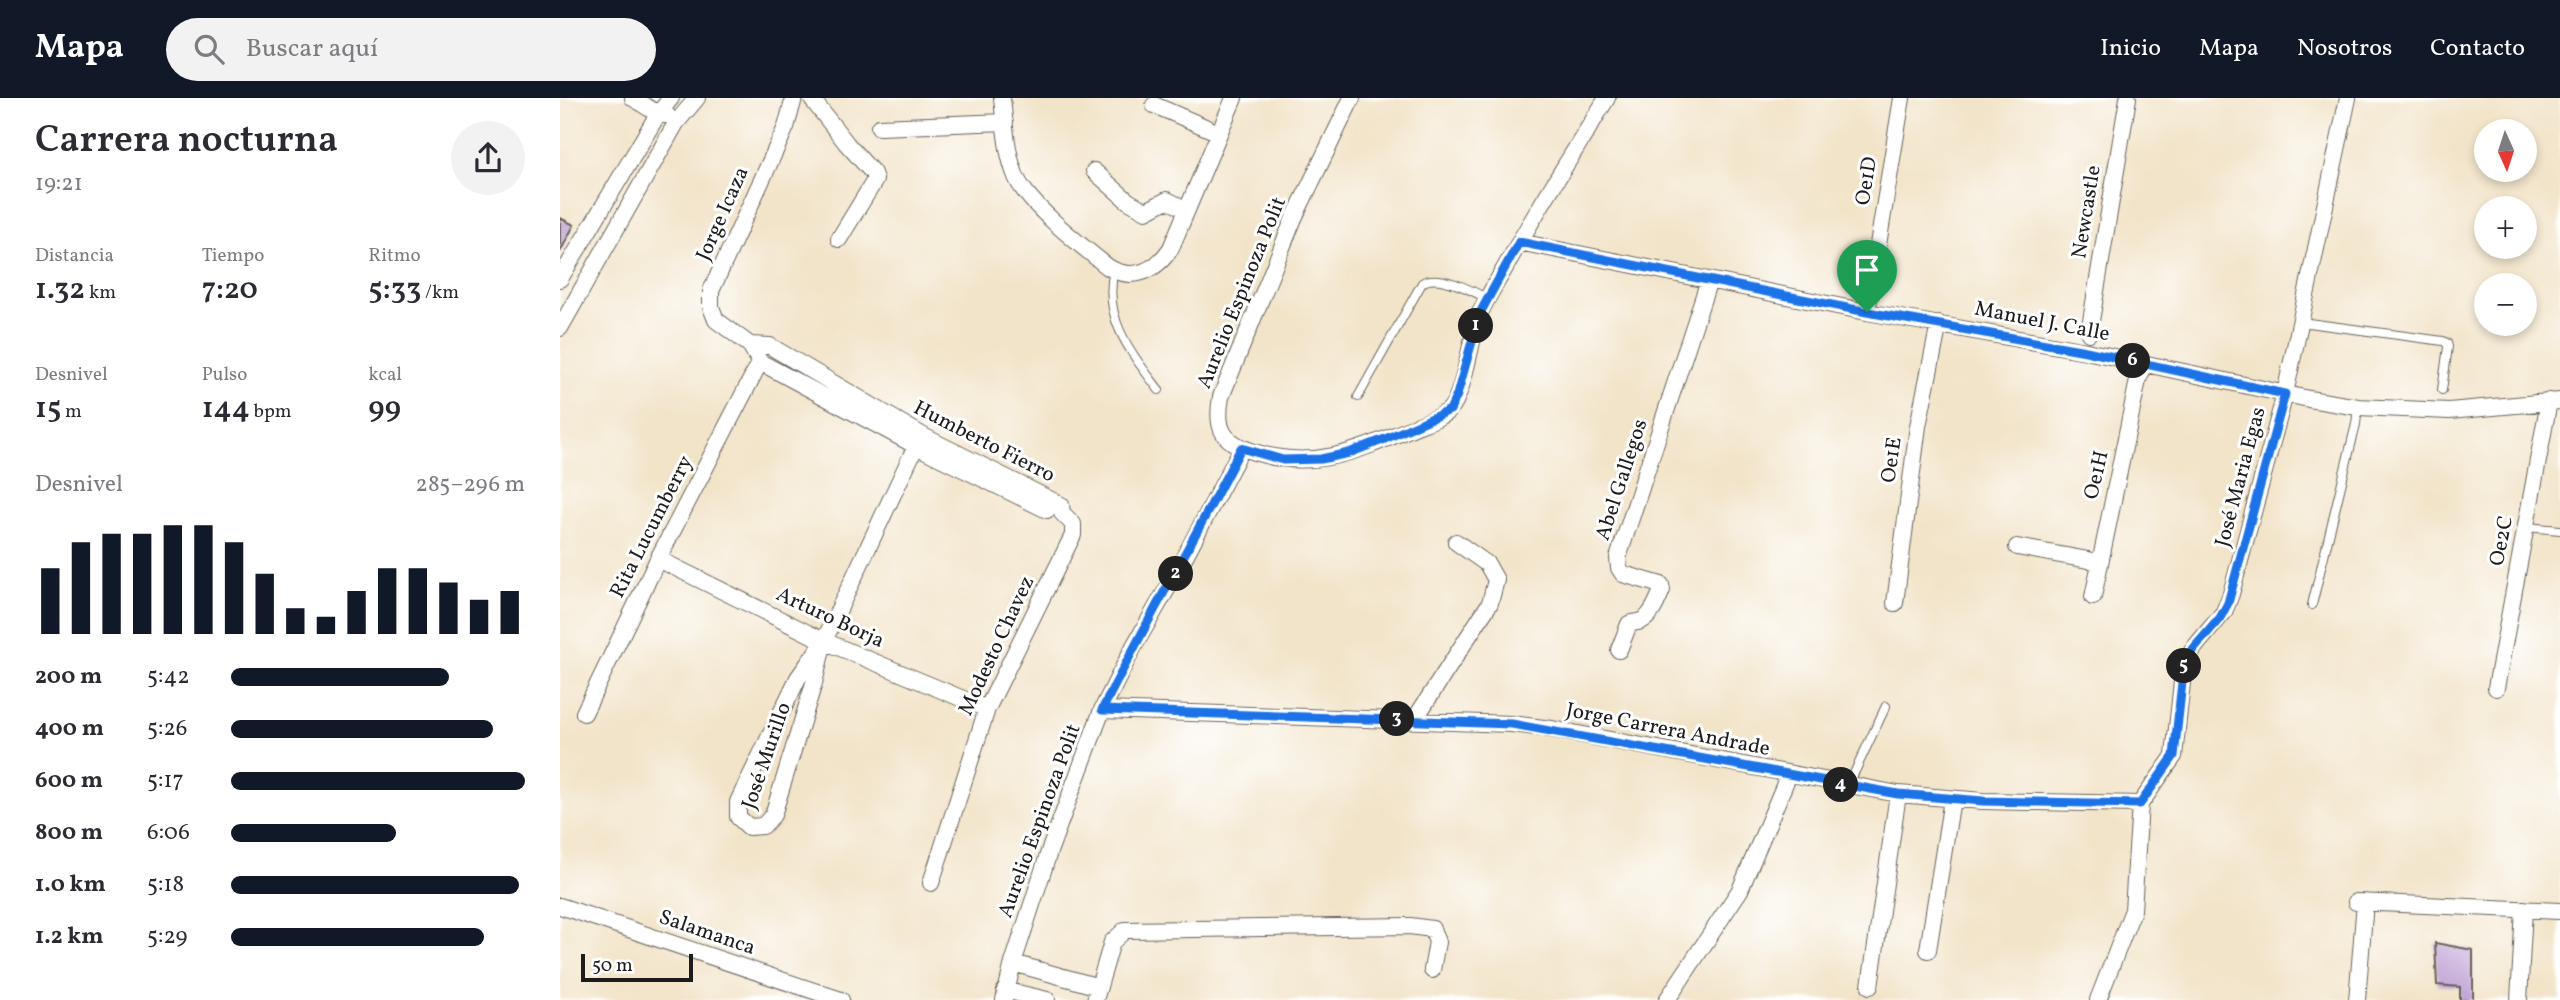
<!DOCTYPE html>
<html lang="es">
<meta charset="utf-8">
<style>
body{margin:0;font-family:Vollkorn,serif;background:#f2f2f3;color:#2b2b33;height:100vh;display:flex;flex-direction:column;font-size:26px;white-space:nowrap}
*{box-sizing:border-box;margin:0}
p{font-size:23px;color:#7c7c81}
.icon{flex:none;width:38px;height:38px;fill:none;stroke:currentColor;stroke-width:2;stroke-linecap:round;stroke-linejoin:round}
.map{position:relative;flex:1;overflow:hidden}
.side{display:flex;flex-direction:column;background:#fff;width:560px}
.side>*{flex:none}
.needle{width:46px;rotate:177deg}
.tools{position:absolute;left:1914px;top:21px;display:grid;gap:14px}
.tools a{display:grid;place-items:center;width:63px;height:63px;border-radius:50%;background:#fff;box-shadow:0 4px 10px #0003;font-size:35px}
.scale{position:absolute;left:21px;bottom:18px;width:112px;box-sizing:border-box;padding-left:7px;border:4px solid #1c1c1c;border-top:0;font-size:19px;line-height:24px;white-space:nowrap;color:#1c1c1c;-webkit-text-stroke:5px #fff;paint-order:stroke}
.pin{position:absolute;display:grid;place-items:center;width:60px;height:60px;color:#fff;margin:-72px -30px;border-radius:50% 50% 50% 0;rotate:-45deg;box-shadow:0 0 7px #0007}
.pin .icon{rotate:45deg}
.km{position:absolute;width:35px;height:35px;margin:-18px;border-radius:50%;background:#222;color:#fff;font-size:19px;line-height:35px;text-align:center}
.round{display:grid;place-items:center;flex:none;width:74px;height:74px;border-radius:37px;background:#f2f2f3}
.headline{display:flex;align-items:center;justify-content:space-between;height:119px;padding:0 35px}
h1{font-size:38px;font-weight:600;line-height:52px}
.stats{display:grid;grid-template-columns:repeat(3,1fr);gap:10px;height:119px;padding:7px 35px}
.stats div{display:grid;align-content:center}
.stats b{font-size:30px;font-weight:600}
.stats small{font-size:19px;font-weight:400}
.stats p{font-size:19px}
.chart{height:196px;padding:14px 35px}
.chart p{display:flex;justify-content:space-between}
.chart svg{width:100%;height:126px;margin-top:7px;stroke:#111827;stroke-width:6}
ul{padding:0 35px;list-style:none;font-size:23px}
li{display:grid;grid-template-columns:112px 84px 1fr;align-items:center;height:52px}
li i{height:18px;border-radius:9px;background:#111827}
header{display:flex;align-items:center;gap:42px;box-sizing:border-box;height:98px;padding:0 35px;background:#111827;color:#fff}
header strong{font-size:33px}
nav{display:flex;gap:38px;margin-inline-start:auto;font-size:24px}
.search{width:490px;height:63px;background:#f2f2f3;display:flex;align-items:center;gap:18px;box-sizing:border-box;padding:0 24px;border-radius:38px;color:#7c7c81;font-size:26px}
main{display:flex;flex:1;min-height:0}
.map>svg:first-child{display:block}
</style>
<header>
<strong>Mapa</strong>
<div class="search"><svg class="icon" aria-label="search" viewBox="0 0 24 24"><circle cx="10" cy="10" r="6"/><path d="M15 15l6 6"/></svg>Buscar aquí</div>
<nav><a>Inicio</a><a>Mapa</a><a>Nosotros</a><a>Contacto</a></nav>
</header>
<main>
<section class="side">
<div class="headline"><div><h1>Carrera nocturna</h1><p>19:21</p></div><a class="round"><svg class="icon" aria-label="share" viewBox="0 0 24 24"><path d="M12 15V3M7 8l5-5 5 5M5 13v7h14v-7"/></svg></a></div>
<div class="stats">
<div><p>Distancia</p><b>1.32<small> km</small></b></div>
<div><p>Tiempo</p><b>7:20</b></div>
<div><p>Ritmo</p><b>5:33<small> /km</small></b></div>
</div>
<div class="stats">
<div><p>Desnivel</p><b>15<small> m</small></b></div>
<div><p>Pulso</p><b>144<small> bpm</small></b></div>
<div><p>kcal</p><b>99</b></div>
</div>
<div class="chart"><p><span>Desnivel</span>285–296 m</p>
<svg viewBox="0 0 160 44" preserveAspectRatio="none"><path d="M5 44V21M15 44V12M25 44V9M35 44V9M45 44V6M55 44V6M65 44V12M75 44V23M85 44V35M95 44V38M105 44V29M115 44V21M125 44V21M135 44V26M145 44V32M155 44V29"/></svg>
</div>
<ul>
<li><b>200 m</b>5:42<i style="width:74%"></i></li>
<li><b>400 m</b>5:26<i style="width:89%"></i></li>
<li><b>600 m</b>5:17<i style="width:100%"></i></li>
<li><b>800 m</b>6:06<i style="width:56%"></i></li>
<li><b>1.0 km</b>5:18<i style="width:98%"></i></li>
<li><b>1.2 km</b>5:29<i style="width:86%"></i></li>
</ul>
</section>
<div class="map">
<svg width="2000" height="902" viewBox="0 0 2000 902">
<rect width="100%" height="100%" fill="#fff"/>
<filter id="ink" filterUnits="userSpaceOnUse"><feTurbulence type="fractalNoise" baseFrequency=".0143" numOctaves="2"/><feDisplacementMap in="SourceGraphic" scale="14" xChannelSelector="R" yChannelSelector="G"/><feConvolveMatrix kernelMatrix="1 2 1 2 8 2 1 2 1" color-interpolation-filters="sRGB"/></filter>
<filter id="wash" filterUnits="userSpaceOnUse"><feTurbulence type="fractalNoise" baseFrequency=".00686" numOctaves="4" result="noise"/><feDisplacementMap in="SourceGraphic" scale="28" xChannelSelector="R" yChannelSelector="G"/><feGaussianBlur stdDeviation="1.57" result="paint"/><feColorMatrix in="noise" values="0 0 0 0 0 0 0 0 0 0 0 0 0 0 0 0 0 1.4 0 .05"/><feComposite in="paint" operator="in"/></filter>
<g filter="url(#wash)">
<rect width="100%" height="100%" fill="#f2e4c9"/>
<g id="blocks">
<path fill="#bd9fd2" d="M0,120L14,127L0,154Z
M1875,845L1913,852V902H1900V889L1877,887Z"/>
</g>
</g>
<g filter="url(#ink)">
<use href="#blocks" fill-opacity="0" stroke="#676259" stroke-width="2"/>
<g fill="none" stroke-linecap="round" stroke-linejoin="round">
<g stroke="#676259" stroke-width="10">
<path id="service" d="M554,172C542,221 572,256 599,292
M1741,224L1883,243L1887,245L1888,249L1882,292
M798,299L862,185C877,174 913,193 928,201
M1966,429L2000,432
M1752,507L1796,326L1798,309
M1288,688L1326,608"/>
</g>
<g stroke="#676259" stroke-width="18">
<path id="minor" d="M73,0L98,16L107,17
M234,0L226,29L151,193V209L156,222L190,247L200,264L360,350L487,412
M251,0L287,46L313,75L315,82L279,141
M442,0C445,27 446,56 457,81C470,108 523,149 548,169C573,184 596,173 611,150L674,0
M792,0L734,120L661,299C655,332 663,344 694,354C753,373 798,353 852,330C863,325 882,320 890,311C904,297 911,237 920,215C927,199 937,184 946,168C977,111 1013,56 1047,0
M594,7L659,35
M319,29L445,24
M534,73L568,103L586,113L607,102L627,112
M959,144L1307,214L1526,253L1749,301L1798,309L1889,313L2000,303
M0,181L98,16L111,0
M1307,214L1342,0
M0,230L116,25L137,0
M1529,235L1568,0
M190,247L210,248L365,339L501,407L502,415L513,426V437L427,611L371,785
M1457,449L1539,464
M98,461L264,543L427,611
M1533,499L1578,282L1585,266
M1335,505L1358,328L1379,226
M264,543L254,585L213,717L203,728L189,729L178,719V704L238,580L264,543L361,337
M1059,552L1069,526C1072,524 1077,525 1081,523C1092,519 1098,501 1102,492L1101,487L1063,476L1059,470L1058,460L1149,182
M1936,590L1989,303
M542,612L952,626L992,631L1338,696L1423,703L1580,706
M24,615L98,461L200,264
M855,621L930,505L936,482L927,466L896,444
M1580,706L1614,658L1624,566L1634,550L1664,514L1671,496L1725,296L1788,0
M1796,804L2000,813
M0,808L281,902
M1368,852L1392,701
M453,865L539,889
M1310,888L1338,696
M445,892L487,902
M444,902L453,865L490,751L542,612L574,548L614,479L682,350
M535,902L552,844L565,832L850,828L872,831L877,844L872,872
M1107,902L1180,792L1229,676
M1538,902L1573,812L1580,706
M1797,902L1805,804
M1959,902L1964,811"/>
</g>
<use href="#service" stroke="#fff" stroke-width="8"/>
<use href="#minor" stroke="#fff" stroke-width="16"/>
</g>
</g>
<g fill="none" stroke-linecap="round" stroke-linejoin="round" filter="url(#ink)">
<g stroke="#fff" stroke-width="14">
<path id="route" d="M959,144L1307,214L1526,253L1725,296L1668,505L1660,520L1634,550L1624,566L1614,658L1580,706L1423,703L1338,696L952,626L542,612C586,524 636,438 681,350L723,362L761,361L789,355L825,341L890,312L897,297L920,215Z"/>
</g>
<use href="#route" stroke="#1a73e8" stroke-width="9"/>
</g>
<g text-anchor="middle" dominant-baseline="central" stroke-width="6" stroke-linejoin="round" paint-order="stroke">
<g font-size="21" fill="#1c1c1c" stroke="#fff">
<text transform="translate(1307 83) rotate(-81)">Oe1D</text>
<text transform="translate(1527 114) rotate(-81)">Newcastle</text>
<text transform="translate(163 116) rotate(-66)">Jorge Icaza</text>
<text transform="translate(682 195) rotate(-68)">Aurelio Espinoza Polit</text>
<text transform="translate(1482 224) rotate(11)">Manuel J. Calle</text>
<text transform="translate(424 344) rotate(27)">Humberto Fierro</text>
<text transform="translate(1332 362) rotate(-82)">Oe1E</text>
<text transform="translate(1537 377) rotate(-77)">Oe1H</text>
<text transform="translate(1681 379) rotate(-75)">José Maria Egas</text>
<text transform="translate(1062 382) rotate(-72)">Abel Gallegos</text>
<text transform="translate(92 429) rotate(-63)">Rita Lucumberry</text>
<text transform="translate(1942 443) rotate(-79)">Oe2C</text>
<text transform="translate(270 520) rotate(25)">Arturo Borja</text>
<text transform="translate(437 548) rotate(-65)">Modesto Chavez</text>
<text transform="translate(1108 632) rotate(11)">Jorge Carrera Andrade</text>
<text transform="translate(207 658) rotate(-71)">José Murillo</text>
<text transform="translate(480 723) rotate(-70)">Aurelio Espinoza Polit</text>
<text transform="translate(147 835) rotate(19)">Salamanca</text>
</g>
</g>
</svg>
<div class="tools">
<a><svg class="needle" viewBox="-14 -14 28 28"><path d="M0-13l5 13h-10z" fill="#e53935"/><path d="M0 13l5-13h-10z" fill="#7c7c81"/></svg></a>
<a>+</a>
<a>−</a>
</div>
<div class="scale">50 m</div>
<div class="pin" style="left:1307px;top:214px;background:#1e9e55"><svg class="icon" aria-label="arrive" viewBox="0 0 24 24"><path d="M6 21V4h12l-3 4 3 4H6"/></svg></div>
<b class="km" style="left:916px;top:228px">1</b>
<b class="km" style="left:616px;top:476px">2</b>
<b class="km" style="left:837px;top:621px">3</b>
<b class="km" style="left:1281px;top:687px">4</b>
<b class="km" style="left:1624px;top:568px">5</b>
<b class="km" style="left:1573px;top:263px">6</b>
</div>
</main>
